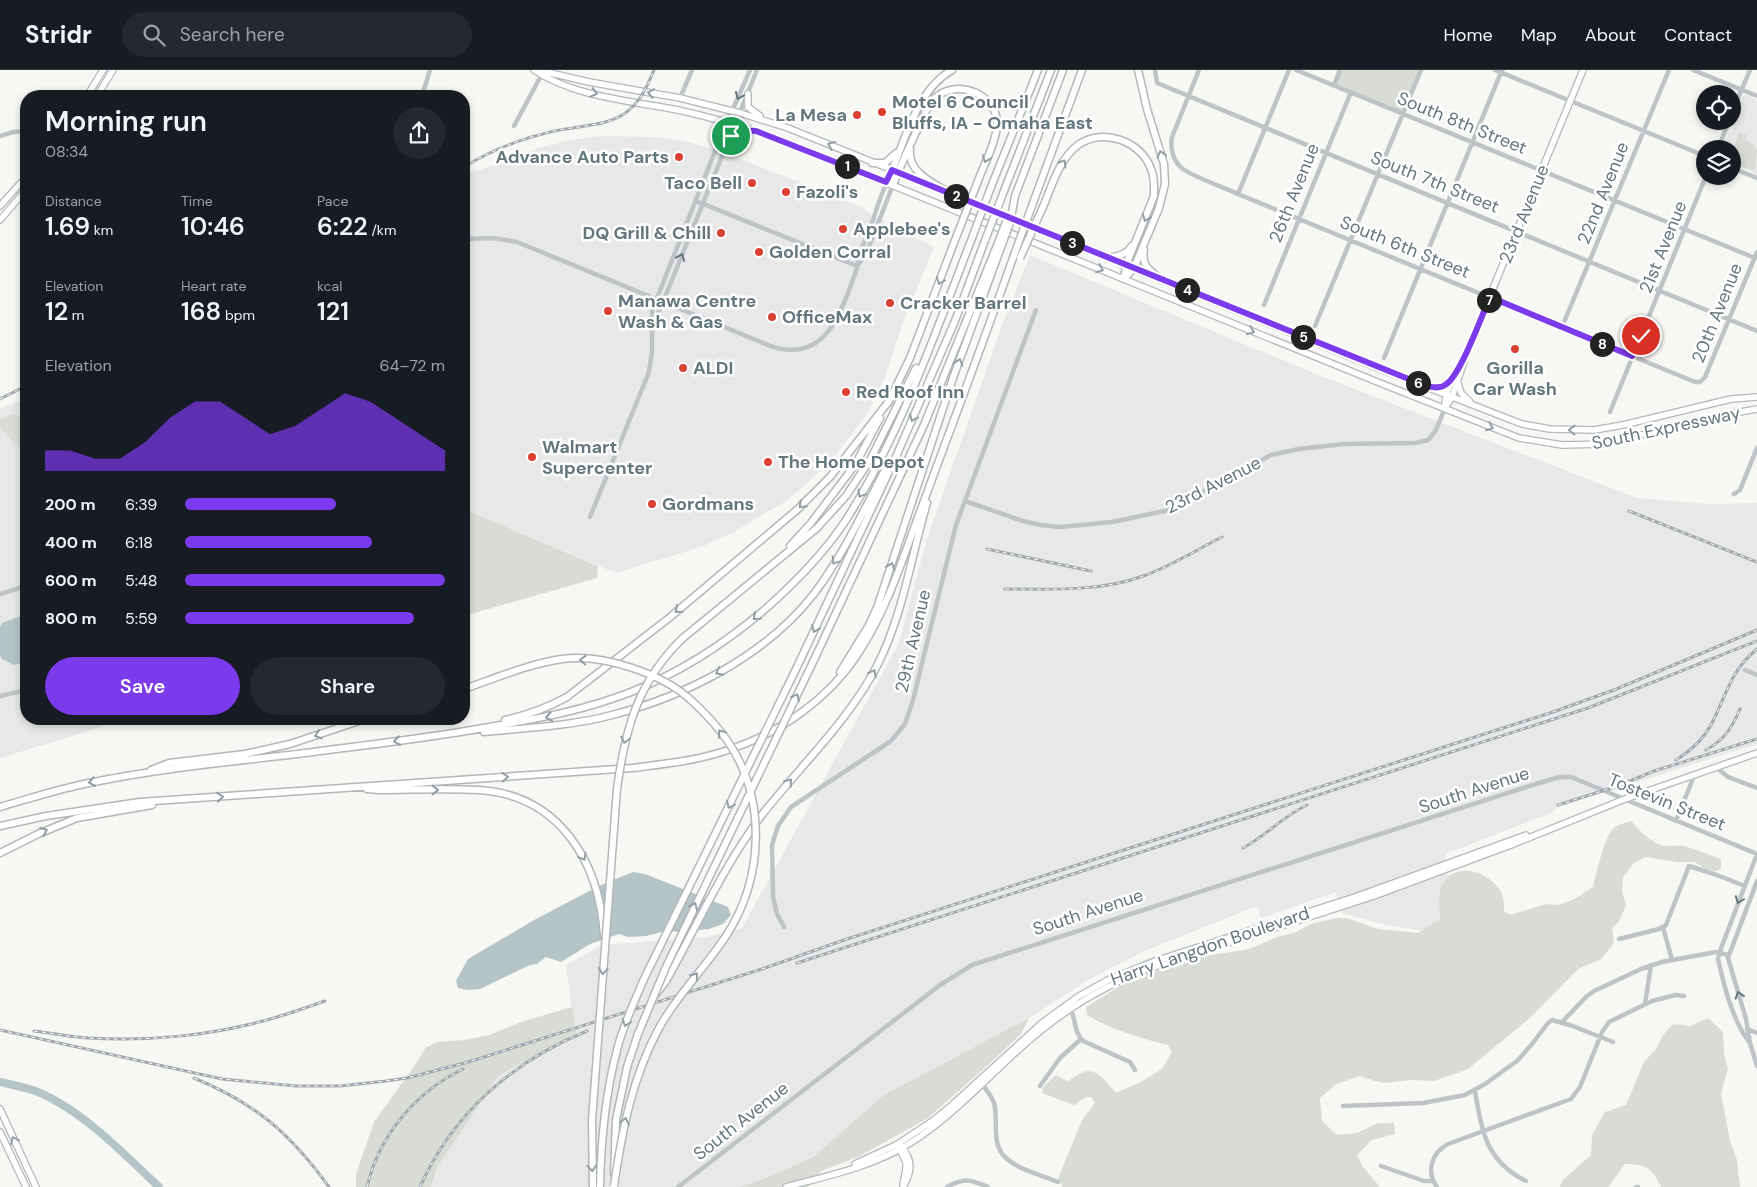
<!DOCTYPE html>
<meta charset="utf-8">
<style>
body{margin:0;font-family:"DM Sans",sans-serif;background:#242831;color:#f1f3f6;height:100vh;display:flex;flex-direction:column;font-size:19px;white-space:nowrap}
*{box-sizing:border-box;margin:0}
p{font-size:16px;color:#9ea1a6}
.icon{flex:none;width:28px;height:28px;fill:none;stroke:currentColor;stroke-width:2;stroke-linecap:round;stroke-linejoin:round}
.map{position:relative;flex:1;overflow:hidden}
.panel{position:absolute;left:20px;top:20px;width:450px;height:635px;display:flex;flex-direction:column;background:#171b24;border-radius:20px;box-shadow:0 2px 8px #0003}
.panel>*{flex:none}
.tools{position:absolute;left:1696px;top:15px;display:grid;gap:10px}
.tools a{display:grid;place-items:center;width:45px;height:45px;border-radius:50%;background:#171b24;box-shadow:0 2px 8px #0003;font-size:25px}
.pin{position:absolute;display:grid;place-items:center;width:42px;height:42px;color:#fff;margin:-21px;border:2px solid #fff;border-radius:50%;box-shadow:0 1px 5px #0007}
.km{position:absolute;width:25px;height:25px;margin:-12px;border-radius:50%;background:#222;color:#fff;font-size:14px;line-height:25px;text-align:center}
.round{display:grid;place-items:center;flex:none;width:52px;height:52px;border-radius:26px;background:#242831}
.head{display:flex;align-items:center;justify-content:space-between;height:85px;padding:0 25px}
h1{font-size:28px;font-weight:600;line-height:38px}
.metrics{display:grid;grid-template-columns:repeat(3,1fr);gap:8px;height:85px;padding:5px 25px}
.metrics div{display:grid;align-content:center}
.metrics b{font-size:25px;font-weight:600}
.metrics small{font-size:14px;font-weight:400}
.metrics p{font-size:14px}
.chart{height:140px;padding:10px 25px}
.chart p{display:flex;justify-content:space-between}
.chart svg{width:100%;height:90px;margin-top:5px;fill:#7c3aed;opacity:.7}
.action{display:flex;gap:10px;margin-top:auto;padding:10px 25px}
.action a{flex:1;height:58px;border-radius:30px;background:#7c3aed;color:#fff;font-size:20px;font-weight:600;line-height:58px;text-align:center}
.action a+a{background:#242831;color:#f1f3f6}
ul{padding:0 25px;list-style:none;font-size:16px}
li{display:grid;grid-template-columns:80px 60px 1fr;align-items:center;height:38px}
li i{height:12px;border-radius:6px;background:#7c3aed}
header{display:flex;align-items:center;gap:30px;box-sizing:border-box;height:70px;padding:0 25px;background:#171b24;border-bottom:1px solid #363941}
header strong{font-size:24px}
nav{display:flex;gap:28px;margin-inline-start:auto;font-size:18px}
.search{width:350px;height:45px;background:#242831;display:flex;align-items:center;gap:12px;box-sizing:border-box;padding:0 18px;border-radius:28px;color:#9ea1a6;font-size:19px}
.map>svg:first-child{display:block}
</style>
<header>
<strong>Stridr</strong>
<div class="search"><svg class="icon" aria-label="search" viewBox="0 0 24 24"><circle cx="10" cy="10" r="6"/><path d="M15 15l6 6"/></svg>Search here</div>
<nav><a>Home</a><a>Map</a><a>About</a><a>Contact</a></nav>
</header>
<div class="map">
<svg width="1757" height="1117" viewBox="0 0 1757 1117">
<rect width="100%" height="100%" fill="#f7f7f4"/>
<path fill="#e8e8e8" d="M1747,25L1754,28L1757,31V104L1733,93L1732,79H1722L1728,64L1732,62L1733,59L1741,38L1740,34L1743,26Z
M602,66L658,67L684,71L723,82L864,138L873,146L934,177L902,255L885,307L868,343L831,391L804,416L786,431L734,462L701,477L616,503L464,439V106L538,78L571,70Z
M1030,185L1321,306L1637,428L1708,434L1757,433V674L1558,737L1551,743L1445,784L1449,813L1446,848L1421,861L1378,853L1341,843L1336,822L1261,848L1257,836L1144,881L1088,910L1029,948L884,1025L813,1087L766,1108L739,1117H431L437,1098L498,1006L575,963L566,895L601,875L707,867L742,858L899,573L926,472L1001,258Z
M17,331L26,334V649H128L0,688V339Z"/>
<path fill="#d8dcd4" d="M1340,0H1421L1403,44L1334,15Z
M1739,62L1747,65L1745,70L1754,75V78L1757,80L1755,100L1747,99L1733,93V80Z
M13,344L26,351V379L14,373L0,358V349Z
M464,439L598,496L597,508L464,546Z
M1631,751C1638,759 1648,769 1658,774C1666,778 1676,774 1684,776C1689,777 1718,788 1721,789V799L1716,801L1704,798L1695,792H1677L1645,787L1634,793L1623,807L1622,822L1626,835L1620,850L1612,859L1614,873L1601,889L1578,899L1531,947L1468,999L1434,1011L1413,1010L1382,1013L1359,1006L1336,1014L1320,1028L1322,1051L1337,1065L1357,1063L1378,1053H1394L1395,1064L1372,1070L1357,1085L1363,1097L1380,1117H1062V1114L1058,1112L1059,1106L1082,1050L1095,1033L1091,1027H1086L1074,1035L1042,1023L1044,1016L1056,1005L1067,1011C1073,1009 1076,1005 1081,1003C1097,996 1106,1013 1116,1023L1141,1012L1162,999L1172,982L1168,975C1142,969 1110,959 1087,945L1086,937L1120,916L1142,906L1199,887L1249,879L1277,867L1294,863L1311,854L1336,848H1347L1377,859L1418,863L1440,849C1440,841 1438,823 1441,817C1453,790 1489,800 1501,822C1504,827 1504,836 1504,841L1510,845L1546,834L1558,835L1573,830L1593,817C1597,802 1604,765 1615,757C1619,754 1626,753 1631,751Z
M572,937L576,963L498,1006L437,1098L431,1117H356V1104L374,1052L415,995L426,977L438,972L464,970L489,965L524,951Z
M1029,948L1021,964L987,996L928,1048L860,1086L821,1101L808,1117H739L766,1108L813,1087L884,1025Z
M1708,948L1723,962L1724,984L1728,999L1721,1023L1730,1071L1737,1090L1740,1117H1661C1652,1098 1646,1094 1625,1094L1608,1117H1560L1562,1111L1591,1085L1592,1065L1605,1042L1626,1035L1644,992L1656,979L1663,965L1673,954L1690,956Z"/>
<path fill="#b5c4c6" d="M26,544V592L14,595L2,589L0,585V557L2,553Z
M633,802L645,804L728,837L731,845L723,854L709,859L682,862L666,861L646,866L628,867L619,864L590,874L561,892L546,887L537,894L530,895L480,919L468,920L458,918L456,911L468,889L536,849L601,815Z"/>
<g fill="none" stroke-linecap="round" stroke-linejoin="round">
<path stroke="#b5c4c6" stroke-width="8" d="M0,1012C12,1015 26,1017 38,1022C83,1041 124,1084 159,1117"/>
<g stroke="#b2b8bb" stroke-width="8">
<path id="major" d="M534,0C574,27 632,31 678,40C710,47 741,56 771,66L1380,313L1519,368L1562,375L1604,374L1729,344L1757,339
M538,0L589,12L680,28L740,43L788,58L937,118
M748,24V37L760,46
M87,26L103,0
M97,26L113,0
M728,70L736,62L747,60
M950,124L1380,299L1522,354L1550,359L1594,360L1623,355L1731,329L1757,327
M0,136L26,107
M0,150L26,120
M1458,313L1461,323L1470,332
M1433,317L1444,316L1451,310
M1445,338C1444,318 1458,302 1466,284L1583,0
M1445,338L1452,327L1464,292
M0,1039L36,1117
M0,1062L26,1117
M898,1075L906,1092V1099L903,1114
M901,1076C913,1090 912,1101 903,1117
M855,1094L896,1075L934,1050L952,1035L1042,953L1079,926L1108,910L1155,891L1355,827L1526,765
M786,1117C827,1106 871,1097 907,1075C948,1050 981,1014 1016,982C1058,943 1104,914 1157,896L1374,826L1511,775L1625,729L1757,683"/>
</g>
<g stroke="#b2b7b9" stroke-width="9">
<path id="highway" d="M910,79C907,104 937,115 954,125
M872,93H885L896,83
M892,100C906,67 918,19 952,0
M893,115C901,94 910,75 919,56C924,47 927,36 934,29C956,7 1000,24 997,57C995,75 984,94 978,111
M991,117L1038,0
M1004,121L1051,0
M1015,126L1063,0
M1033,133L1082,0
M1043,137C1052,116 1059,89 1078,75C1103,57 1141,71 1151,99C1155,108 1154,117 1154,126L1126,195L1124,209
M1144,180C1141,196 1150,201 1162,210
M1108,188C1118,186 1126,185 1132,176
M1125,208L1134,198L1159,138L1165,114L1164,94L1147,39L1138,0
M888,333L910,288L957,165
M790,476L811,453L855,395L880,348
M683,568L817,458L846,426L870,390L916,298
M813,592L924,355L996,178
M797,597L895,389L955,251L984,173
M840,602L869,555L878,535L953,308L1000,180
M505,650C528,645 547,638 567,627L669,548L798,439L830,407L889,331
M484,662C526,658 571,656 612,645C686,626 765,586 813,525C842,487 863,442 885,400L895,389
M151,700L169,693L245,684L290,674L365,649
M367,719L379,720C412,720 446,718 479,720C559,725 599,791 604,865
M0,737C28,729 55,720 84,714C154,699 227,692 298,684C365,675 433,668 500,655C547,647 587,639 631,622C679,603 724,574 763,541C794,514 823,485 846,450C901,364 935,263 972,168
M0,756L46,746L140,732L632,698C663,694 695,691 725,681C779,664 831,628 861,579C891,532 907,475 927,423C956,344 986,265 1014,185
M0,783L38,764L77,748L152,735
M656,924L666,911C697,856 723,797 761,746C800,696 847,653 877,596C903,545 911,487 927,433
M614,1104L616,1050L627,997"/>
</g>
<path stroke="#bec4c6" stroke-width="4.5" d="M1155,0L1157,13L1757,261
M1199,0L1172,67C1170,78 1173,92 1183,99C1196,108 1223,117 1238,124L1695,312H1700L1705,307L1757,182
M1296,0L1755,188
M1495,0L1705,86
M1693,0L1757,26
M1334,15L1340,0
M422,26L430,0
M680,28L692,0
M1732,42L1750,0
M514,56L543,2
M0,66L13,62L26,61
M1718,79L1729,51
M1732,98L1757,108
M1238,124L1289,0
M696,131L857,196
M464,169L493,168L517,172L773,277C792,283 812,280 826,264C838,251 851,216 857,198C858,193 858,188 860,183C862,176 866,169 869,162C876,141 882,120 892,100
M858,195L866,184L893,115
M1264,235L1351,22
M653,254L663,232L757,0
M1315,256L1421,0
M1562,257L1669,0
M1384,288L1502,0
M1610,342L1706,106
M1734,424L1740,420L1757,378
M965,431L1023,451L1041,455L1060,457L1112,452L1169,440L1271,385L1299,379L1343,374L1415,373L1428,370L1436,360L1445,338
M590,447L649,302L652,281V241L719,71L750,0
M0,524L26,516
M1745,600L1757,605
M0,626L26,620
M1717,698L1728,707L1757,718
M1676,751L1694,706
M1757,811L1728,888L1746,949L1750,973L1757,996
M784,857L777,844L773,827L772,775L778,756L791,737L891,671L905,654L913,630L956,455L1036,240
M1663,857L1672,890
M1619,869L1659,859L1666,855L1689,796L1714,804L1745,816
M1645,934L1651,895
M1070,937C1076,949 1074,963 1083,971L1130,992L1135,1000
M1562,952L1586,927L1594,921L1641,899L1662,892L1716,882L1728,885
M1747,959L1757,963
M1750,973C1733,952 1724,916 1718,889L1720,881L1757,784
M981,1013C986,1019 991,1025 994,1033C999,1050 990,1074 1006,1088C1019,1100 1042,1105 1058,1112
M1040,1016L1060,988L1081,969
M1475,1021C1482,1062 1486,1091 1526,1111
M1343,1036L1423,1033L1465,1025L1485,1014L1517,991L1532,974L1548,953L1552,950L1570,955L1613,972
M1381,1096L1424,1111H1433
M678,1117L940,915L972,895L1542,712L1560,707H1571L1757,784
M947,1117C965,1107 971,1110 988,1117
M1437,1117C1426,1102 1431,1083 1448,1074L1571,1029L1580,1017L1602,962L1609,952L1652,931L1676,925L1684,926
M1636,1117H1638"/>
<use href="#major" stroke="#fff" stroke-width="5.5"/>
<use href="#highway" stroke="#fff" stroke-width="6"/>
<g stroke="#a0a8ac" stroke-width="3">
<path id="rail" d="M464,97C490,81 520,69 550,62C573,56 604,57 624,44C640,33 647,17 654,0
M0,329L26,316
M1629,441L1757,492
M987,479L1091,501
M1005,519C1050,519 1100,522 1143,506C1170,497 1196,480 1222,467
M1706,680C1724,670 1732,658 1740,639
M1676,690C1692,680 1705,668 1713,651C1727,623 1731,600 1757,579
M1558,735L1618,716L1654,701L1757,669
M1243,778C1266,766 1283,746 1307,735
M797,893L1588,638L1757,571
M0,960L222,1009L296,1016H340L386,1011L407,1008L465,993L765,898L844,870L1553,642L1614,620L1757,560
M34,961C52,963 70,967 88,968C149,972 215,965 274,948C291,943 308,937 325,931
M194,1008C255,1033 290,1063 329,1117
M367,1117C379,1065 416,1022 463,999
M420,1117C453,1043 513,991 587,961"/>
</g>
<use href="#rail" stroke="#fff" stroke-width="1" stroke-dasharray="4" stroke-linecap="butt"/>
<g stroke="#b2b7b9" stroke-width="9" stroke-linecap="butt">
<path id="highway-bridge" d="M957,165L978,111
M972,168L991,117
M984,173L1004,121
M996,178L1009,144
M1000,180L1010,153L1015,126
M1014,185L1033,133
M1020,188L1043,137
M464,619C496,608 528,594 562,589C603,584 663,603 693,632C705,643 717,656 727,670C767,728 764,808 726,866C705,898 677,925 659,958C632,1008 622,1061 614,1116
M627,997L638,964L666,897L813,592
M593,1117L592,1050L617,719C625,659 638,611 683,568
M600,1117C601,1071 605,1025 617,980C623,956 634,932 644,909L797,597"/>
</g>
<use href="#highway-bridge" stroke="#fff" stroke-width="6"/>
</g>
<defs><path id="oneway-chevron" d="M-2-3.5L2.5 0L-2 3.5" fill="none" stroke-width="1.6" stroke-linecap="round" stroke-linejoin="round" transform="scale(1.25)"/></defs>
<g stroke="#929fa5">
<use href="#oneway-chevron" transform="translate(594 23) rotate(14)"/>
<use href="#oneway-chevron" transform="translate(651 23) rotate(-170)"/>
<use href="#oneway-chevron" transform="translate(831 75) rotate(-157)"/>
<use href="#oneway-chevron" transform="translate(1161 84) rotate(-107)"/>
<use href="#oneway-chevron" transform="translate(986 89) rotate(112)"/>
<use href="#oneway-chevron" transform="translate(1063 93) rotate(-58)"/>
<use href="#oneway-chevron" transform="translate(1146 148) rotate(112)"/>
<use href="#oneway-chevron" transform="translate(1100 199) rotate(22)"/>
<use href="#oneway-chevron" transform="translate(940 211) rotate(111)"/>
<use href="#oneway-chevron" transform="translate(1251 261) rotate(22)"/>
<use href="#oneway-chevron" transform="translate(959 292) rotate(-70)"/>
<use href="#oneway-chevron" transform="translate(913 348) rotate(113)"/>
<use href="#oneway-chevron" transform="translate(1490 357) rotate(22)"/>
<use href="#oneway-chevron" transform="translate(1572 360) rotate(-179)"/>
<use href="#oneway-chevron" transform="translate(861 424) rotate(121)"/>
<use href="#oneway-chevron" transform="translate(802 435) rotate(135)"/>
<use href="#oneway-chevron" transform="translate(835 491) rotate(124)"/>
<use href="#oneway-chevron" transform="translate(891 496) rotate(-71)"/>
<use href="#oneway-chevron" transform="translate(678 540) rotate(140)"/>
<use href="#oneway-chevron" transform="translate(756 547) rotate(140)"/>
<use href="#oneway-chevron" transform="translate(815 559) rotate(115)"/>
<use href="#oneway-chevron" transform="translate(583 590) rotate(-176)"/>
<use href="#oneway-chevron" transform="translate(719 602) rotate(152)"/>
<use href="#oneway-chevron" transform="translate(873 603) rotate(-62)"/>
<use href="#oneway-chevron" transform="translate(796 627) rotate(-64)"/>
<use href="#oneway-chevron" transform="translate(549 647) rotate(170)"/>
<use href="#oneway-chevron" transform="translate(721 663) rotate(-128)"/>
<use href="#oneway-chevron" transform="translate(318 665) rotate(162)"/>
<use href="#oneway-chevron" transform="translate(625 670) rotate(103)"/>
<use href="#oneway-chevron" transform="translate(397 671) rotate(172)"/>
<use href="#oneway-chevron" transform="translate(505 707) rotate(-4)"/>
<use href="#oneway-chevron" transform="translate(92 712) rotate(170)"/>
<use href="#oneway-chevron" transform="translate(789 712) rotate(-51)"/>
<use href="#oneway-chevron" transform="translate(435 720)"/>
<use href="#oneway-chevron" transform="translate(220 727) rotate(-5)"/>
<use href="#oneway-chevron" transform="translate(730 735) rotate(116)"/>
<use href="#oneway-chevron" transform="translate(44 761) rotate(-23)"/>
<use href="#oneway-chevron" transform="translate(583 787) rotate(61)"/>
<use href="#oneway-chevron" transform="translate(694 836) rotate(-65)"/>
<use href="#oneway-chevron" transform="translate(603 901) rotate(95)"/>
<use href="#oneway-chevron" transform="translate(695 906) rotate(-51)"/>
<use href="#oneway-chevron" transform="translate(626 953) rotate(109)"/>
<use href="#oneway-chevron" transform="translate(625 1051) rotate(-77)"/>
<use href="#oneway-chevron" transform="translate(14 1070) rotate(-115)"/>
<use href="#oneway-chevron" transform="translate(592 1098) rotate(86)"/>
</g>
<g stroke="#64767e">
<use href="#oneway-chevron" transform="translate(739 26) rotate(113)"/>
<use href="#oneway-chevron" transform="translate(681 187) rotate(-68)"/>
<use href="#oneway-chevron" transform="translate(1739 830) rotate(111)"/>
<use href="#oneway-chevron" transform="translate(1739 925) rotate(-107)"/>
</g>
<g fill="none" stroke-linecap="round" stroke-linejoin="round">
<g stroke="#fff" stroke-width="10">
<path id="route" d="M731,66L739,60L756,61L886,112L892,100L1426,316C1432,317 1440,319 1445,315C1460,307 1482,245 1490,227L1632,286L1641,266"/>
</g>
<use href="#route" stroke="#7c3aed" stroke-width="6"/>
</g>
<g fill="#da4031" stroke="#fff" stroke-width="2">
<circle cx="882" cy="42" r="5"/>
<circle cx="857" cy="45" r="5"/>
<circle cx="679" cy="87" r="5"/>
<circle cx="752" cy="113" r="5"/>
<circle cx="786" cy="122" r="5"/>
<circle cx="843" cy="159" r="5"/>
<circle cx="721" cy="163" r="5"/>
<circle cx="759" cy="182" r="5"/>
<circle cx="890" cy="233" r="5"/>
<circle cx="608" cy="241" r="5"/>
<circle cx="772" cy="247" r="5"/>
<circle cx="1515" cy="279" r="5"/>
<circle cx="683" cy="298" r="5"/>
<circle cx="846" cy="322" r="5"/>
<circle cx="532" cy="387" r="5"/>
<circle cx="768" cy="392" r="5"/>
<circle cx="652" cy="434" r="5"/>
</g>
<g text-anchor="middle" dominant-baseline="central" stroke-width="5" stroke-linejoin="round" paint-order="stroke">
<g font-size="18" font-weight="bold" fill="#64767e" stroke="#fff" text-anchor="start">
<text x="892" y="32">Motel 6 Council<tspan x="892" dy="21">Bluffs, IA - Omaha East</tspan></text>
<text x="847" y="45" text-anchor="end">La Mesa</text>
<text x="669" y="87" text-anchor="end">Advance Auto Parts</text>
<text x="742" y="113" text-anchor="end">Taco Bell</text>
<text x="796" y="122">Fazoli's</text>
<text x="853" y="159">Applebee's</text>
<text x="711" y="163" text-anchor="end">DQ Grill &amp; Chill</text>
<text x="769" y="182">Golden Corral</text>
<text x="618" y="231">Manawa Centre<tspan x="618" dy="21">Wash &amp; Gas</tspan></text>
<text x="900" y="233">Cracker Barrel</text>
<text x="782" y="247">OfficeMax</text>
<text x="693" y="298">ALDI</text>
<text x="1515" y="298" text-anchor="middle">Gorilla<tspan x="1515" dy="21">Car Wash</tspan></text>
<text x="856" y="322">Red Roof Inn</text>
<text x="542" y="377">Walmart<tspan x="542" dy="21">Supercenter</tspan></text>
<text x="778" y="392">The Home Depot</text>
<text x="662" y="434">Gordmans</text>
</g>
<g font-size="18" fill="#64767e" stroke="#fff">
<text transform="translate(1462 53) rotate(22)">South 8th Street</text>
<text transform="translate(1435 112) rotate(22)">South 7th Street</text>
<text transform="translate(1294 123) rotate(-68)">26th Avenue</text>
<text transform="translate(1603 123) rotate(-68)">22nd Avenue</text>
<text transform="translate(1524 144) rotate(-68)">23rd Avenue</text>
<text transform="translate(1405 177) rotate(22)">South 6th Street</text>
<text transform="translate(1663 177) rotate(-68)">21st Avenue</text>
<text transform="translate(1717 243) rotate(-68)">20th Avenue</text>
<text transform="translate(1666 358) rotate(-12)">South Expressway</text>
<text transform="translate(1213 415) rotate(-27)">23rd Avenue</text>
<text transform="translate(913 571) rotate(-77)">29th Avenue</text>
<text transform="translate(1474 720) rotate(-18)">South Avenue</text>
<text transform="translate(1667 732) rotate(22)">Tostevin Street</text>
<text transform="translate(1088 842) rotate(-18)">South Avenue</text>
<text transform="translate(1210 876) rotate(-19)">Harry Langdon Boulevard</text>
<text transform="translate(741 1051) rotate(-38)">South Avenue</text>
</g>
</g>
</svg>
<div class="tools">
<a><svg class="icon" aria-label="locate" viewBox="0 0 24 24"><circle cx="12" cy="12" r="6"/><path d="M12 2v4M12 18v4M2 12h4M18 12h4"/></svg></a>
<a><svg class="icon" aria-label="layers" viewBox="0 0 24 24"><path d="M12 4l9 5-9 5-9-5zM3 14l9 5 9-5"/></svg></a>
</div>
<div class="pin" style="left:731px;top:66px;background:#1e9e55"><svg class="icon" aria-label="arrive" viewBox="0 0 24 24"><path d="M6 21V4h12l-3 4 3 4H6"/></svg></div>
<div class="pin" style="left:1641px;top:266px;background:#d93025"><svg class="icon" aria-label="check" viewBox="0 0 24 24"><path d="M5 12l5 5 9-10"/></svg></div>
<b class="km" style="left:847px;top:96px">1</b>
<b class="km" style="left:956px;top:126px">2</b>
<b class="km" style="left:1072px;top:173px">3</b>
<b class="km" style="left:1187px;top:220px">4</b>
<b class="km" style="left:1303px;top:267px">5</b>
<b class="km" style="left:1418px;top:313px">6</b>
<b class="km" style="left:1489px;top:230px">7</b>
<b class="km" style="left:1602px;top:274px">8</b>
<section class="panel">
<div class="head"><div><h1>Morning run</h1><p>08:34</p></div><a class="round"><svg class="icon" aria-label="share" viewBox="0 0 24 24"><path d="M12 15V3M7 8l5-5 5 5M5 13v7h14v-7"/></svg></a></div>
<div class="metrics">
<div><p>Distance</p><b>1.69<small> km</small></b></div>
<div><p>Time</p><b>10:46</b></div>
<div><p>Pace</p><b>6:22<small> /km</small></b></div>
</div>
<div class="metrics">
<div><p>Elevation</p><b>12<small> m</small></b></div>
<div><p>Heart rate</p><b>168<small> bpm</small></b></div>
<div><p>kcal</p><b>121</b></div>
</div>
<div class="chart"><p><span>Elevation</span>64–72 m</p>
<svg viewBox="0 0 160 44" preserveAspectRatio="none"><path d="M0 44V34L10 34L20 38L30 38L40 30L50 18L60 10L70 10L80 18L90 26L100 22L110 14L120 6L130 10L140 18L150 26L160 34V44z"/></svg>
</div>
<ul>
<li><b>200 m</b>6:39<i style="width:58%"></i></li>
<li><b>400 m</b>6:18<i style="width:72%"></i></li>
<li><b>600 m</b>5:48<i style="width:100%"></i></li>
<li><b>800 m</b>5:59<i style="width:88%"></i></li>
</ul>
<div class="action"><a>Save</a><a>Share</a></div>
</section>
</div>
